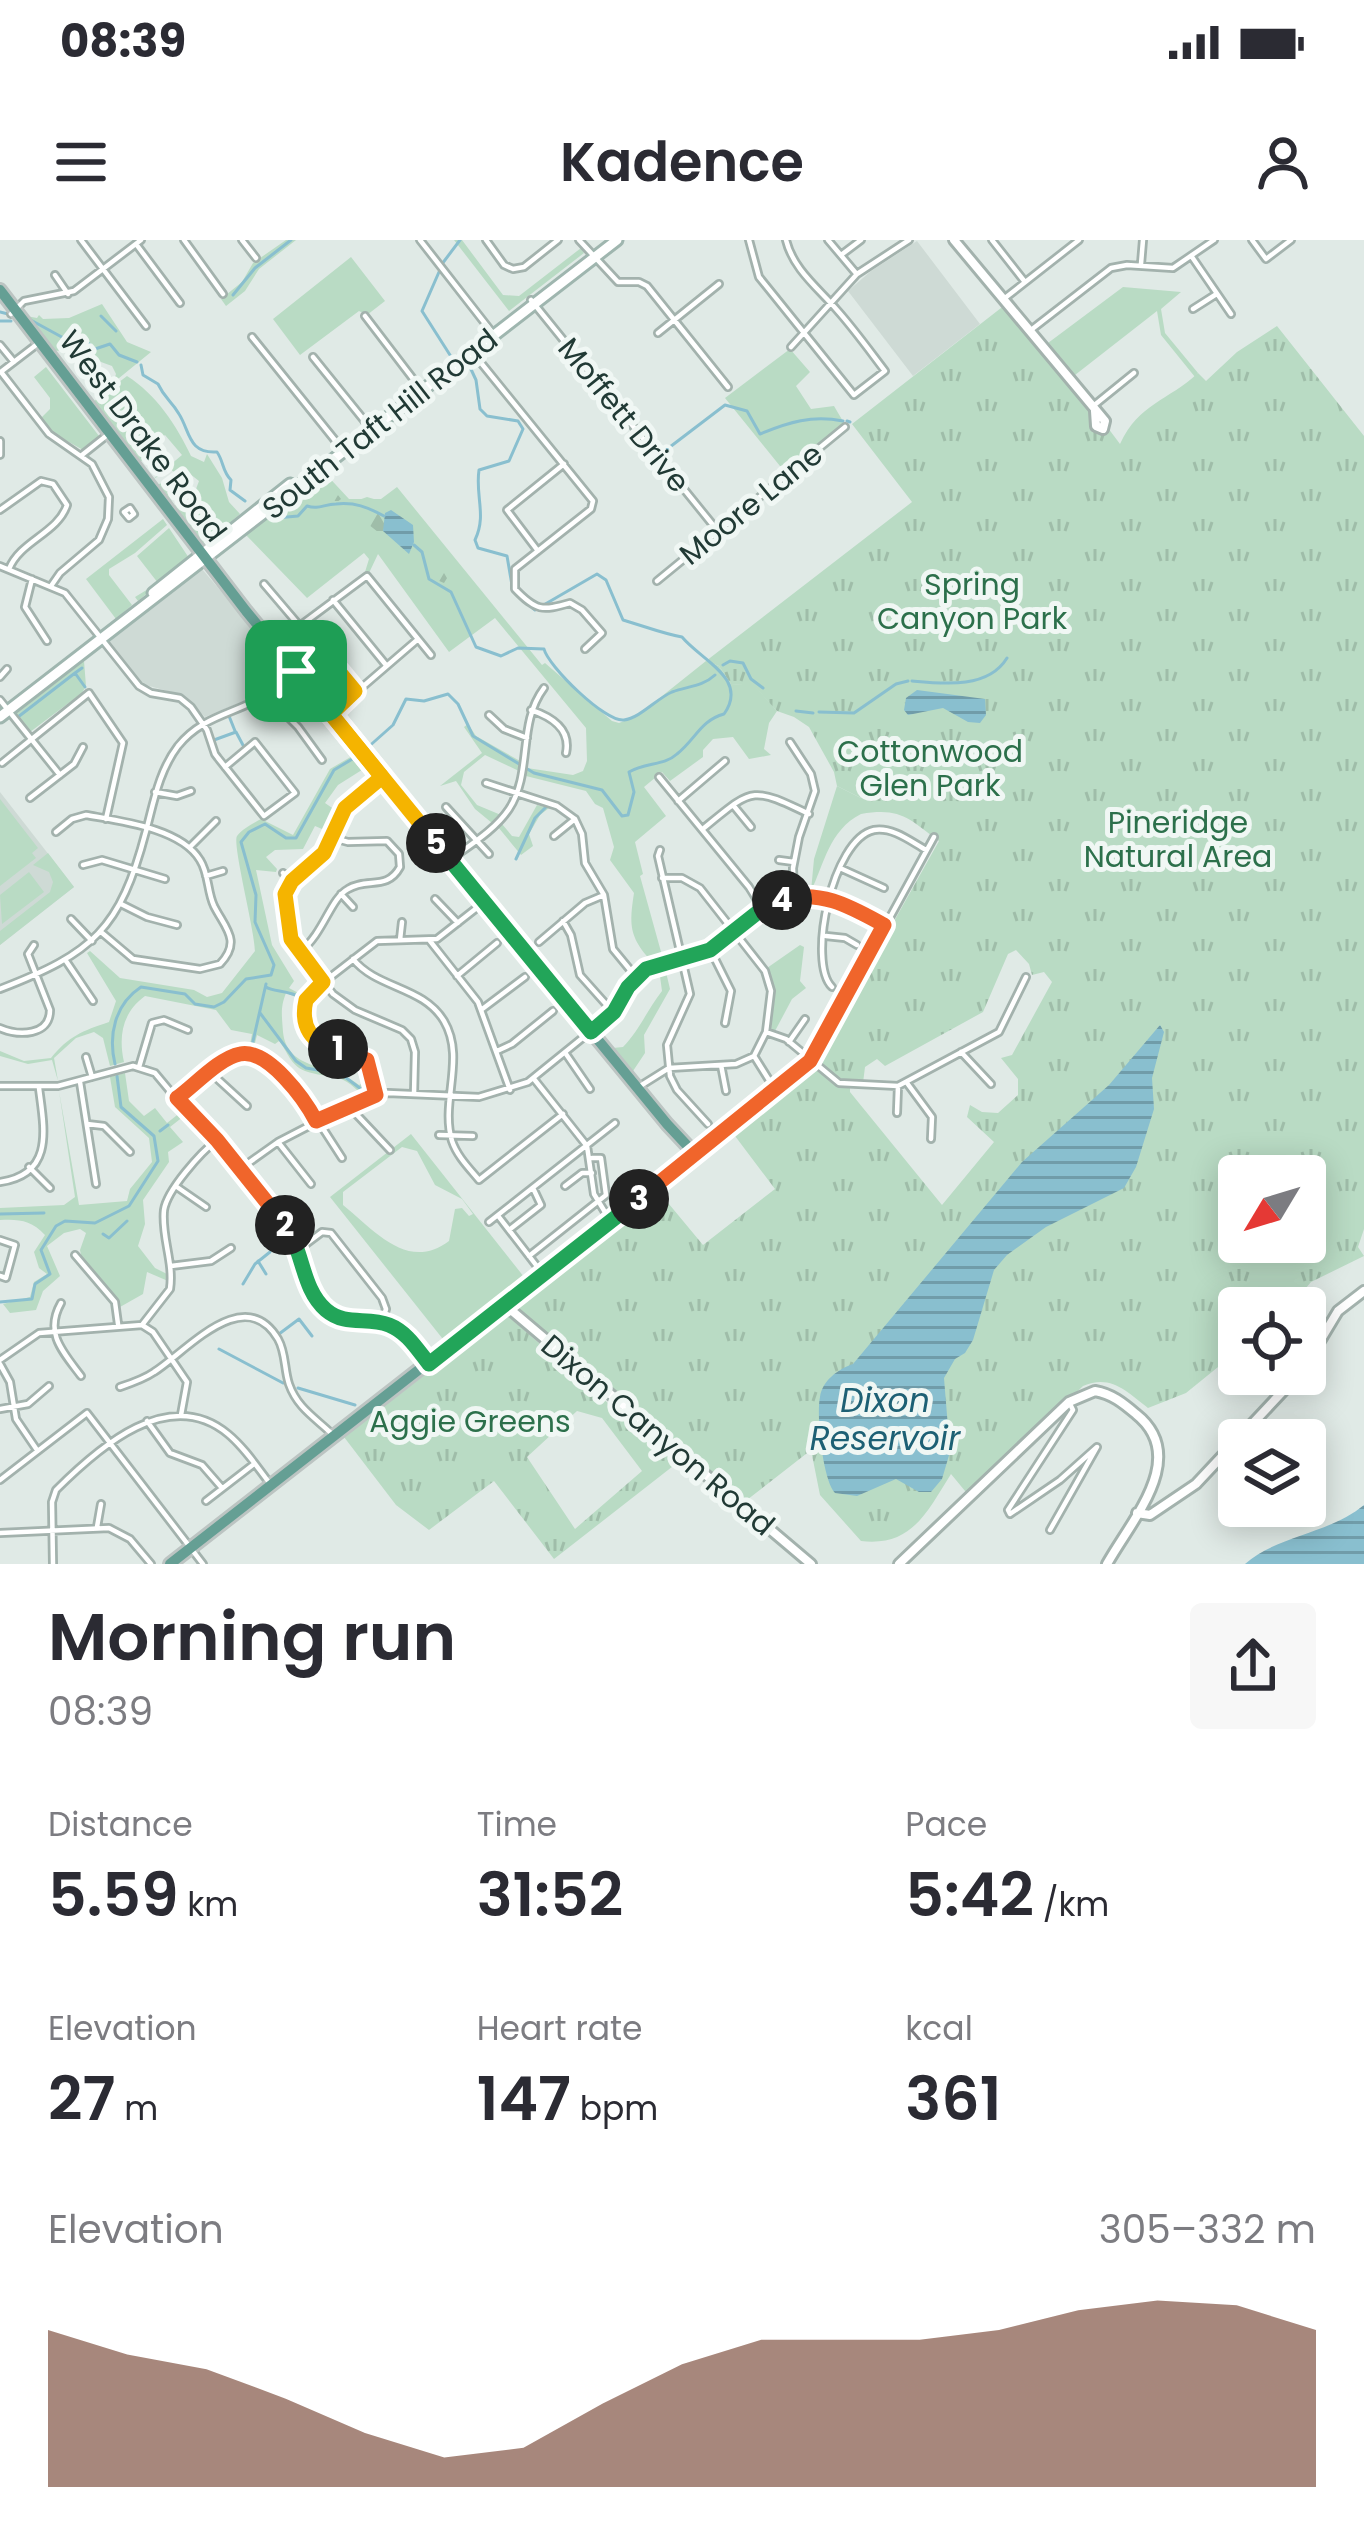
<!DOCTYPE html>
<meta charset="utf-8">
<style>
body{margin:0;font-family:Poppins,sans-serif;background:#f7f7f7;color:#2b2b33;height:100vh;display:flex;flex-direction:column;font-size:45px;white-space:nowrap}
*{box-sizing:border-box;margin:0}
p{font-size:39px;color:#7c7c81}
.icon{flex:none;width:66px;height:66px;fill:none;stroke:currentColor;stroke-width:2;stroke-linecap:round;stroke-linejoin:round}
.map{position:relative;height:1324px;overflow:hidden}
.panel{display:flex;flex-direction:column;background:#fff;flex:1}
.panel>*{flex:none}
.needle{width:78px;rotate:232deg}
.buttons{position:absolute;left:1218px;top:915px;display:grid;gap:24px}
.buttons a{display:grid;place-items:center;width:108px;height:108px;border-radius:12px;background:#fff;box-shadow:0 6px 30px #0003;font-size:60px}
.pin{position:absolute;display:grid;place-items:center;width:102px;height:102px;color:#fff;margin:-51px;border-radius:24px;box-shadow:0 6px 18px #0006}
.km{position:absolute;width:60px;height:60px;margin:-30px;border-radius:50%;background:#222;color:#fff;font-size:33px;line-height:60px;text-align:center}
.round{display:grid;place-items:center;flex:none;width:126px;height:126px;border-radius:12px;background:#f7f7f7}
.head{display:flex;align-items:center;justify-content:space-between;height:204px;padding:0 48px}
h1{font-size:66px;font-weight:600;line-height:90px}
.metrics{display:grid;grid-template-columns:repeat(3,1fr);gap:18px;height:204px;padding:12px 48px}
.metrics div{display:grid;align-content:center}
.metrics b{font-size:60px;font-weight:600}
.metrics small{font-size:33px;font-weight:400}
.metrics p{font-size:33px}
.chart{height:336px;padding:24px 48px}
.chart p{display:flex;justify-content:space-between}
.chart svg{width:100%;height:216px;margin-top:12px;fill:#835545;opacity:.7}
.status{display:flex;justify-content:space-between;align-items:center;height:84px;padding:0 60px;background:#fff;direction:ltr}
.status svg{height:33px;fill:currentColor}
header{display:flex;justify-content:space-between;align-items:center;height:156px;padding:0 48px;background:#fff;font-size:54px;font-weight:600}
.map>svg:first-child{display:block}
</style>
<div class="status"><b>08:39</b><svg viewBox="0 0 49 12"><path d="M0 12V9h3v3zM5 12V6h3v6zM10 12V3h3v9zM15 12V0h3v12zM26 1h20v11H26zM47 4h2v5h-2z"/></svg></div>
<header><svg class="icon" aria-label="menu" viewBox="0 0 24 24"><path d="M4 6h16M4 12h16M4 18h16"/></svg>Kadence<svg class="icon" aria-label="person" viewBox="0 0 24 24"><circle cx="12" cy="8" r="4"/><path d="M4 21q1-7 8-7t8 7"/></svg></header>
<div class="map">
<svg width="1364" height="1324" viewBox="0 0 1364 1324">
<defs>
<pattern id="forest-firs" width="22" height="20" patternUnits="userSpaceOnUse" patternTransform="scale(3)"><rect width="22" height="20" fill="#b9dbc4"/><path d="M5 1l3.5 6h-7zM16 11l3.5 6h-7z" fill="#9fbda9"/></pattern>
<pattern id="park-tufts" width="24" height="20" patternUnits="userSpaceOnUse" patternTransform="scale(3)"><rect width="24" height="20" fill="#b9dbc4"/><path d="M3 7l-1-3M5 7V3M7 7l1-3M15 17l-1-3M17 17v-4M19 17l1-3" fill="none" stroke="#9fbda9"/></pattern>
<pattern id="water-rules" width="6" height="5" patternUnits="userSpaceOnUse" patternTransform="scale(3)"><rect width="6" height="5" fill="#89bfcf"/><path d="M0 2.5h6" fill="none" stroke="#709ca9"/></pattern>
</defs>
<rect width="100%" height="100%" fill="#e0eae6"/>
<path fill="#cedad5" d="M917,1L980,84L913,136L848,51L871,31Z
M202,329L288,430L260,454L205,477L182,455L142,444L107,401Z
M0,552L74,647L0,705Z"/>
<path fill="#b9dbc4" fill-rule="evenodd" d="M286,0H296L259,29L245,51L226,66L221,59L242,42L253,23Z
M454,0H462L503,55L519,56L581,8L584,13L509,71Z
M351,17L385,61L367,75L359,71L300,115L273,79Z
M1123,47L1181,52L1161,69L1165,93L1198,133L1195,137L1161,95L1157,71L1075,135L1048,103Z
M102,64L127,102L151,112L113,143L116,134L112,126L68,110L54,111L26,76L37,78L39,75L43,79L69,78Z
M790,109L810,132L796,146L811,169L834,166L844,183L784,231L725,158Z
M46,127L99,196L83,210L55,194L41,178L50,169V158L34,137Z
M127,136C156,154 177,186 191,216L204,222L207,214L222,238L229,262L240,274L205,304H200L156,245L162,243L174,265L185,268L197,253L186,247L196,249L199,241L185,230L181,237L170,229L152,240L182,215L165,195L150,206L153,211L139,223L93,162Z
M323,231L349,259H381L397,247L542,425L545,423L612,481L619,483L637,476L706,421L719,426L731,444L754,445L777,471L769,483L764,509L771,515L749,519L733,497L713,499L703,510V517L670,541L662,532L644,547L666,576L635,602L643,634L640,636L663,719L652,722C629,697 629,685 634,653L610,620L614,607L603,568L595,564L586,551L526,536L527,528L573,535L583,531L587,521L586,488L495,378L449,412L378,314L369,333L365,332L369,319L364,313L307,358L245,294Z
M163,279L167,285L135,313L109,329V335L132,365L116,379L86,339Z
M169,288L189,318L138,361L135,357L158,343L137,316Z
M84,421L86,446L82,453L30,492L16,474Z
M468,484L476,496L520,521L519,531L485,515L464,532L461,545L477,565L501,575L492,583L475,569L456,541L440,546L482,513L464,487Z
M354,515L365,528L338,545L325,563L338,572L329,592L315,586L303,609L275,610L266,617L277,629L276,632L256,630L272,705L294,741L289,748L304,756L303,760L286,753C280,768 282,776 283,792C287,832 333,823 359,845L370,840L371,851L362,855C339,830 331,840 305,831C290,825 288,812 279,801L275,804L257,795L253,811L249,810L252,794L231,790L216,770L145,756C123,772 118,795 124,822L110,826L103,798L94,792L76,798L54,818L58,841L52,820L28,824L0,816V811L24,821L51,818C69,796 82,791 109,782L116,761L87,713L90,711L120,738L194,750L207,757L222,753L255,711C255,691 232,604 237,596C242,589 254,583 261,579L293,595L330,529Z
M837,546L861,558V574C829,590 824,625 811,651L814,619Z
M0,559L38,608L32,613L36,618L0,646Z
M537,565L549,568L540,575L529,594L533,606L521,615L498,587L502,584L512,596L519,597Z
M48,613L74,647L0,705V691L50,652L53,642L49,632L33,625Z
M29,632L44,652L2,684L0,655Z
M800,705L804,707L800,741L806,748L792,759L775,791L771,790L775,750L767,728Z
M665,728L670,749L644,795L645,813L633,831L613,808L623,807C639,791 647,770 662,751L659,729Z
M125,833L129,861L144,876L155,868L167,883L181,872L184,876L170,887L183,902L168,912L169,922L143,960L145,984L138,1006L155,1028L167,1034L168,1041L147,1032L143,1054L120,1067L82,1020L80,1010L86,993L80,989L64,993L47,1006L60,1036L43,1051L36,1070L10,1073L3,1064L30,1057L34,1042L47,1034L39,1028L34,1012L45,995C31,980 19,979 0,980V968L64,965L75,957L59,851L79,965L127,961L130,949L152,922L149,898L115,867L110,837Z
M411,894L528,1042L446,1103L330,957ZM402,907L417,911L435,945L462,959L473,974L469,976L462,968L455,969L449,1001C408,1032 375,991 343,965V952Z"/>
<path fill="url(#forest-firs)" d="M328,242L341,259L331,267L307,270L292,294L286,292L277,276L289,275L305,254L315,257L319,246Z
M367,257L405,268L391,270L383,291L378,292L354,273L353,262Z
M416,285L428,298L433,322L452,330L444,343L432,338L423,308L415,301Z"/>
<path fill="url(#park-tufts)" fill-rule="evenodd" d="M1001,68H1008L1093,175L1095,189L1102,192L1108,188L1120,204C1139,163 1168,161 1198,133L1206,141L1237,112L1277,86L1364,196V989L1358,1007L1364,1016L1311,1042L1289,1068H1239V1110L1186,1153L1148,1168C1127,1152 1111,1134 1083,1146L970,1257L951,1234C927,1272 912,1307 861,1301L820,1255L811,1210L743,1263L515,1066L659,952L703,1005L775,949L732,892L819,815L939,601C909,579 901,567 861,574V558L837,546L834,532L809,487L794,477L777,471L754,446L731,444L719,426L706,421L912,262L852,184ZM1016,710L1029,724L1032,735L1044,732L1052,742L1012,815L1001,818L1018,839V855L998,873L982,872L970,865L967,877L994,902L942,965L850,852V843H863L865,827L877,819L885,826L983,772L1008,714ZM1239,936H1305V1002H1239Z
M501,1076L509,1077L677,1223L554,1319L494,1241L429,1290L396,1265L344,1197ZM577,1171L602,1178L642,1231L575,1289L527,1217Z"/>
<path fill="url(#water-rules)" d="M391,270L413,285L414,302L409,314L383,291L385,273Z
M917,450L985,459L986,475L980,483L968,482L943,468L908,475L904,470L906,458Z
M1160,785L1164,792L1152,838L1154,869L1136,927L1124,948L1046,987L1007,1015L994,1030L973,1100L965,1113L955,1119L944,1138L950,1212L942,1239L931,1252H919L896,1239L857,1256L835,1253C823,1241 816,1176 820,1157C822,1141 838,1129 853,1124L1022,922L1109,845Z
M1364,1265V1324H1245C1278,1295 1329,1294 1364,1265Z"/>
<g fill="none" stroke-linecap="round" stroke-linejoin="round">
<path stroke="#89bfcf" stroke-width="3" d="M442,24L460,0
M439,32L422,71L450,115
M233,55L255,28L291,0
M0,72L12,75
M101,76L116,91
M27,78L69,101L83,99L95,109L110,104L119,115L137,122
M0,81H11
M141,125L143,135L158,144C165,159 171,160 179,174C190,191 188,214 217,212C224,222 222,231 231,240L230,250L245,261
M847,181L850,182
M662,213L725,165L747,171L760,194C789,182 812,175 843,181
M276,278L298,276L307,266C319,270 324,264 336,264C355,262 367,267 384,276
M414,305L422,312L429,339L451,352L476,407L501,416L518,408L544,409C548,426 606,483 624,480C640,478 656,459 672,452C688,446 702,447 715,435
M723,425L730,421L743,423L751,439L763,448
M82,428L75,433L85,447
M912,441C944,444 988,449 1007,418
M796,471L813,473
M819,472L854,473L896,444L908,441
M229,476L235,491
M18,477L75,433
M214,500L236,492L244,507
M366,509L393,485L406,459L424,461L448,454L458,464L473,496L534,533L602,550L622,576L628,575L634,552L629,532C645,522 664,526 677,514C695,500 701,480 724,474C749,439 702,421 682,397C661,393 644,386 623,380L606,340L597,334L535,370L513,351L507,316L478,308L475,300C487,275 475,256 479,230L509,221L523,189L518,181L487,176L480,169L476,140L469,125
M516,619L535,578L546,567
M266,747C273,752 288,750 302,758
M260,773L296,821L306,828L341,834L365,852
M251,810L266,744
M115,824C108,795 115,764 141,747L185,754L195,764L214,767L224,762L246,739L271,735L274,725L255,682L256,655L241,602L249,592L265,584L286,598H296L334,530L359,515
M160,891L168,885
M0,974L44,973
M103,994L109,998L127,981
M258,1021L266,1034
M243,1044L255,1024L270,1012
M0,1062L32,1059L35,1044L50,1034L41,1010L56,986L65,981L95,983L129,966L158,921L154,896L121,867L117,836
M279,1094L299,1079L312,1096
M219,1109L283,1143
M298,1148L355,1165"/>
<g stroke="#a3b2ad" stroke-width="10">
<path id="minor" d="M81,0L146,86
M184,0L223,54
M242,0L256,18
M420,0L491,91
M486,0L504,25L513,29
M579,0L618,42H639L647,46L728,147
M749,0L759,37L854,155L885,131C869,110 854,89 837,70C818,48 793,29 786,0
M828,0L855,32
M992,0L1025,42
M1252,0L1266,19L1291,0
M136,4L180,63
M841,15L861,0
M1192,17L1231,74
M1141,24L1143,0
M513,29L524,27L558,0
M55,35L68,54
M1005,58L1079,0
M531,60L717,290
M1193,69L1215,55
M11,74L24,61L74,51L141,0
M365,76L420,148
M1031,90L1111,28L1127,25L1173,28L1214,0
M658,93L719,44
M252,97L342,209
M0,105L14,122
M791,107L857,34L909,0
M473,113L593,261L591,269L515,329V349C536,371 542,371 570,363L582,370L602,393L585,409
M313,117L367,184
M2,131L36,105
M1,132L49,194L92,224L109,257L108,279L99,300L60,333L51,346
M1092,167L1134,133
M0,201V215
M82,215L106,196
M130,268L134,274L129,278L124,272Z
M0,270L41,241L53,244L67,265C58,293 20,301 9,329
M538,311L507,270L564,224
M0,326L65,353L139,446L151,453L180,458L191,467L207,490L215,514L218,518L264,576L295,553L255,502L225,527
M32,339L25,367L47,401
M657,341L845,187
M264,344L355,451
M333,360L386,425
M301,385L367,336L431,415
M0,437L7,429
M266,455L298,487L322,520
M0,460L60,535
M531,470C552,477 571,489 566,513
M331,474L417,400
M489,475L504,489L527,498
M790,502L811,534L815,551L799,597L793,628L794,657
M2,523L89,453L123,503L106,579
M659,537L749,647L765,673L782,683
M379,539L345,568L324,613L292,641L284,663L293,703L333,754L355,770L402,790L411,799L415,812L414,854
M486,543L557,566L575,579L582,594L585,623L604,655L613,709L636,737
M155,552L177,556L191,551
M30,558L74,524L83,507
M678,561L725,521
M733,565L751,587
M446,567L489,614
M704,588C753,548 751,546 809,574
M56,592L72,579L86,575C120,581 181,588 200,620C209,634 207,651 214,666C225,688 242,701 220,724L200,729L133,719L101,692
M554,596L575,579
M190,607L216,581
M660,610L658,616L690,754L667,805L670,836L677,850L708,884
M450,620C470,605 495,590 509,569C533,532 517,484 544,448
M779,620L794,622
M83,625L102,620L165,639
M840,628L884,648
M283,633L292,641
M206,636L223,631
M341,654L353,667
M435,659L458,683
M121,664L147,677L177,685
M71,679L92,701
M563,681L571,695L580,735L613,772
M826,696L845,698L857,705
M400,700L402,682
M430,701L478,762L510,850
M539,702L585,663L604,655
M710,709L731,751L725,783
M300,712C324,693 330,659 348,649C367,637 387,651 400,627L399,614L387,601L348,602L333,598
M353,719C377,749 423,746 444,781C466,818 440,862 452,901C457,916 469,928 479,940L563,874
M66,721L93,761
M457,736L497,703
M832,747C807,723 832,599 874,590C893,587 910,601 926,610
M0,749C93,713 120,690 146,591C154,561 159,531 178,506C202,476 234,474 264,456C284,444 303,425 321,410
M481,770L525,737
M0,788C19,796 50,796 50,770L28,714L34,705
M766,792L786,799L839,843L898,846L999,792L1026,737
M789,802L805,779
M497,811L512,804L553,771
M961,812L991,844
M566,814L590,849
M754,816L769,840
M86,817L92,837
M721,825L726,851
M139,827L152,783L164,780L188,790
M211,833L247,866
M534,839L587,906L594,954L608,977
M80,842L96,944
M907,843L932,877L931,899
M0,846H58L133,826L155,833L195,881L217,900L290,992L319,1063L341,1078L395,1087L428,1122
M637,848L669,828L736,824L754,816L766,792L771,751L765,731L700,648L682,638H662
M376,855L372,831L363,817L327,807L313,798L304,774L311,752L377,701L437,699L483,663
M177,858L232,817L255,815L302,856L342,918
M351,863L357,875L390,910
M897,873L898,846
M87,884L104,886L130,912
M439,895L473,896
M278,902L311,944
M695,914L787,844L813,818L934,597
M29,927L50,948
M240,929L278,902L361,859L388,853L479,857L528,842L612,774L628,747L646,729L710,709L775,662L803,656L828,658L884,685
M0,942C55,934 44,888 39,848
M565,946L582,933H592
M177,947L206,967
M499,977L536,1025
M489,982L615,883
M509,990L541,965L533,948
M0,1000L15,1005L6,1038L0,1036
M298,1010L322,992L331,993L382,1058L386,1069L382,1082
M75,1015L115,1062L118,1084
M529,1016L606,955L601,918H592
M171,1026L211,1021L231,1008
M61,1063C44,1093 63,1112 81,1136
M142,1085L170,1049C174,1022 161,996 164,970C167,950 201,912 217,900
M0,1120L39,1093L142,1085L153,1092L187,1142L181,1175
M0,1124L10,1142L16,1179L37,1210
M120,1147C132,1143 144,1139 154,1132C186,1112 244,1042 278,1099C286,1113 284,1129 289,1144C297,1167 314,1177 331,1193
M0,1169L28,1164L49,1146
M147,1181L170,1213L202,1225L222,1248
M0,1240L87,1173L203,1324
M206,1261L254,1224
M97,1287L101,1264
M1050,1290L1097,1207L1060,1240L1010,1274L1008,1270L1073,1170L1069,1162
M0,1293L109,1288L130,1299L151,1324
M53,1324L52,1262L56,1250C99,1207 169,1145 228,1194C245,1208 257,1227 271,1245"/>
</g>
<g stroke="#a3b2ad" stroke-width="14">
<path id="tertiary" d="M954,0L1105,181L1103,189L1096,186L1095,171
M505,1065L811,1324
M1305,1126L1338,1071L1364,1051
M1137,1273L1150,1275L1196,1244L1299,1134
M899,1324L1069,1162L1095,1151C1112,1154 1123,1163 1136,1174C1190,1217 1132,1279 1107,1324"/>
</g>
<g stroke="#9fb6af" stroke-width="15">
<path id="secondary" d="M153,353L290,244
M0,477L617,0"/>
</g>
<g stroke="#bcc4c2" stroke-width="16">
<path id="primary" d="M0,50L246,371L667,884L695,914L170,1324"/>
</g>
<use href="#minor" stroke="#fff" stroke-width="4.5"/>
<use href="#tertiary" stroke="#fff" stroke-width="8"/>
<use href="#secondary" stroke="#fff" stroke-width="9"/>
<use href="#primary" stroke="#659f94" stroke-width="10"/>
</g>
<g fill="none" stroke-linecap="round" stroke-linejoin="round">
<g stroke="#fff" stroke-width="24">
<path id="split-1" d="M296,431L382,537L345,568L324,613L292,641L285,654L291,699L323,742L306,760C300,786 311,804 338,809"/>
</g>
<g stroke="#fff" stroke-width="24">
<path id="split-2" d="M285,985L217,900L177,858C194,846 219,818 240,814C268,808 305,860 316,881L376,855L367,820L338,809"/>
</g>
<g stroke="#fff" stroke-width="24">
<path id="split-3" d="M285,985C304,1011 301,1048 326,1070C346,1087 367,1076 389,1085C407,1092 417,1109 429,1124L639,959"/>
</g>
<g stroke="#fff" stroke-width="24">
<path id="split-4" d="M639,959L810,821L884,685C851,667 821,649 782,660"/>
</g>
<g stroke="#fff" stroke-width="24">
<path id="split-5" d="M436,603L591,792L614,772L628,747L646,729L710,710L762,669L782,660"/>
</g>
<g stroke="#fff" stroke-width="24">
<path id="split-6" d="M296,431L321,410L355,451L331,474L436,603"/>
</g>
<use href="#split-1" stroke="#f5b400" stroke-width="15"/>
<use href="#split-2" stroke="#f0652b" stroke-width="15"/>
<use href="#split-3" stroke="#22a559" stroke-width="15"/>
<use href="#split-4" stroke="#f0652b" stroke-width="15"/>
<use href="#split-5" stroke="#22a559" stroke-width="15"/>
<use href="#split-6" stroke="#f5b400" stroke-width="15"/>
</g>
<g text-anchor="middle" dominant-baseline="central" stroke-width="10" stroke-linejoin="round" paint-order="stroke">
<g font-size="30" fill="#213a35" stroke="#f0f7f4">
<text transform="translate(624 175) rotate(51)">Moffett Drive</text>
<text transform="translate(380 184) rotate(-38)">South Taft Hill Road</text>
<text transform="translate(143 196) rotate(53)">West Drake Road</text>
<text transform="translate(751 264) rotate(-39)">Moore Lane</text>
<text transform="translate(658 1195) rotate(40)">Dixon Canyon Road</text>
</g>
<g font-size="30" fill="#2c704b" stroke="#f0f7f4">
<text x="972" y="344">Spring<tspan x="972" dy="34">Canyon Park</tspan></text>
<text x="930" y="511">Cottonwood<tspan x="930" dy="34">Glen Park</tspan></text>
<text x="1178" y="582">Pineridge<tspan x="1178" dy="34">Natural Area</tspan></text>
<text x="470" y="1181">Aggie Greens</text>
</g>
<g font-size="33" font-style="italic" fill="#1d6074" stroke="#f0f7f4">
<text x="885" y="1160">Dixon<tspan x="885" dy="38">Reservoir</tspan></text>
</g>
</g>
</svg>
<div class="buttons">
<a><svg class="needle" viewBox="-14 -14 28 28"><path d="M0-13l5 13h-10z" fill="#e53935"/><path d="M0 13l5-13h-10z" fill="#7c7c81"/></svg></a>
<a><svg class="icon" aria-label="locate" viewBox="0 0 24 24"><circle cx="12" cy="12" r="6"/><path d="M12 2v4M12 18v4M2 12h4M18 12h4"/></svg></a>
<a><svg class="icon" aria-label="layers" viewBox="0 0 24 24"><path d="M12 4l9 5-9 5-9-5zM3 14l9 5 9-5"/></svg></a>
</div>
<div class="pin" style="left:296px;top:431px;background:#1e9e55"><svg class="icon" aria-label="arrive" viewBox="0 0 24 24"><path d="M6 21V4h12l-3 4 3 4H6"/></svg></div>
<b class="km" style="left:338px;top:809px">1</b>
<b class="km" style="left:285px;top:985px">2</b>
<b class="km" style="left:639px;top:959px">3</b>
<b class="km" style="left:782px;top:660px">4</b>
<b class="km" style="left:436px;top:603px">5</b>
</div>
<section class="panel">
<div class="head"><div><h1>Morning run</h1><p>08:39</p></div><a class="round"><svg class="icon" aria-label="share" viewBox="0 0 24 24"><path d="M12 15V3M7 8l5-5 5 5M5 13v7h14v-7"/></svg></a></div>
<div class="metrics">
<div><p>Distance</p><b>5.59<small> km</small></b></div>
<div><p>Time</p><b>31:52</b></div>
<div><p>Pace</p><b>5:42<small> /km</small></b></div>
</div>
<div class="metrics">
<div><p>Elevation</p><b>27<small> m</small></b></div>
<div><p>Heart rate</p><b>147<small> bpm</small></b></div>
<div><p>kcal</p><b>361</b></div>
</div>
<div class="chart"><p><span>Elevation</span>305–332 m</p>
<svg viewBox="0 0 160 44" preserveAspectRatio="none"><path d="M0 44V12L10 17L20 20L30 26L40 33L50 38L60 36L70 27L80 19L90 14L100 14L110 14L120 12L130 8L140 6L150 7L160 12V44z"/></svg>
</div>
</section>
